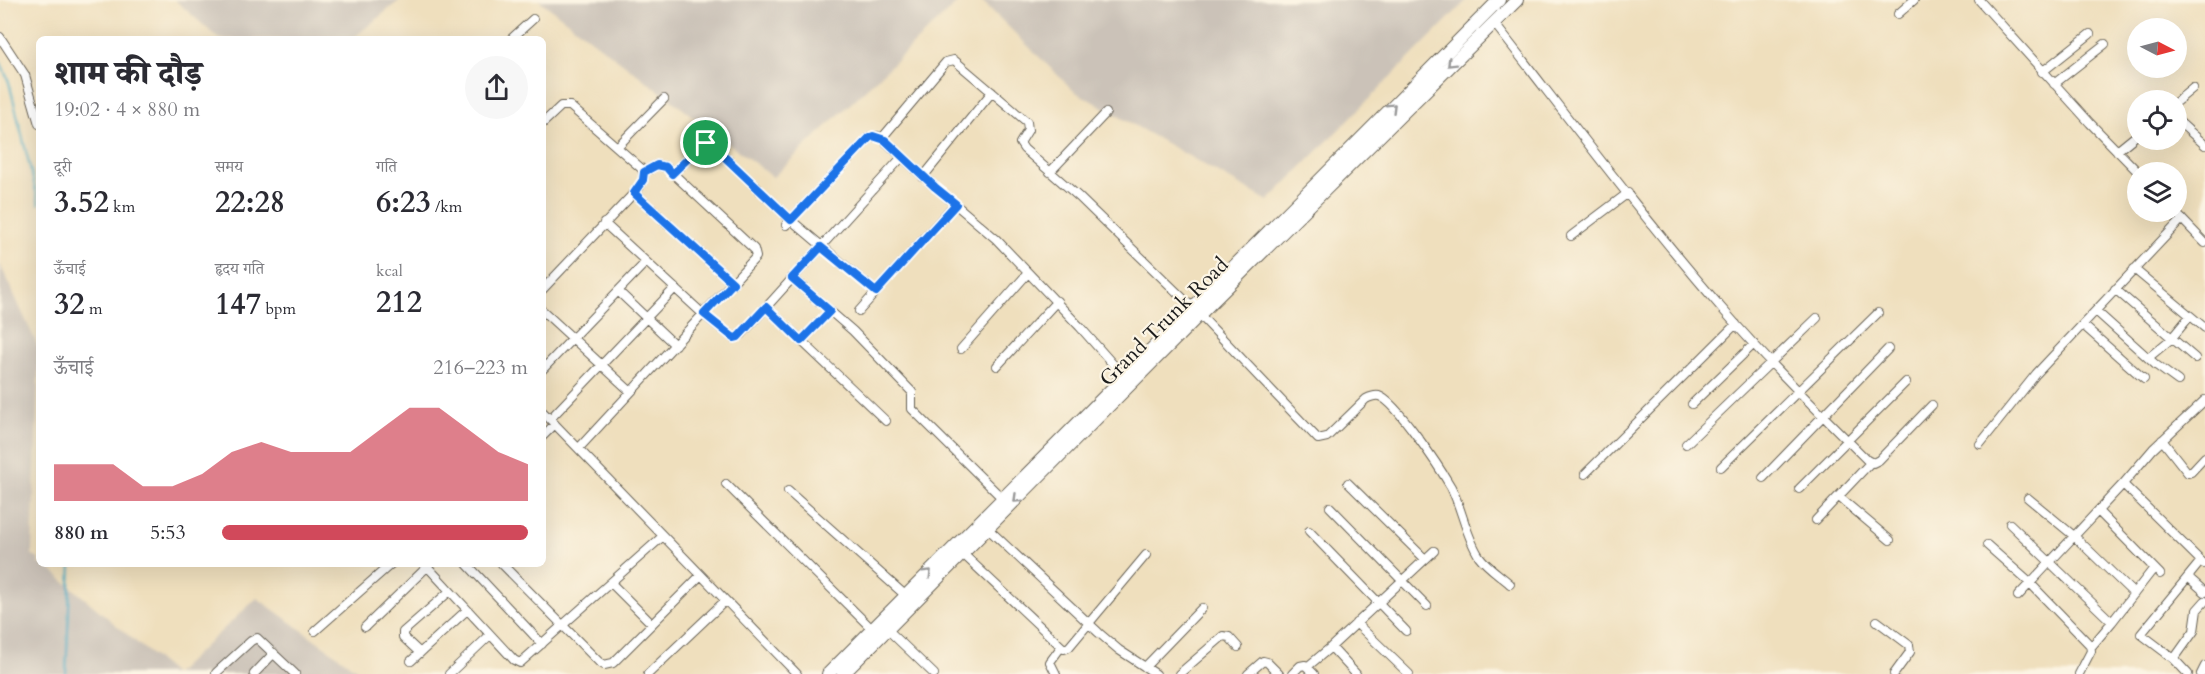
<!DOCTYPE html>
<html lang="hi">
<meta charset="utf-8">
<style>
body{margin:0;font-family:Cardo,"Noto Serif Devanagari",serif;background:#f7f7f7;color:#2b2b33;height:100vh;display:flex;flex-direction:column;font-size:22px;white-space:nowrap}
*{box-sizing:border-box;margin:0}
p{font-size:20px;color:#7c7c81}
.icon{flex:none;width:33px;height:33px;fill:none;stroke:currentColor;stroke-width:2;stroke-linecap:round;stroke-linejoin:round}
.map{position:relative;flex:1;overflow:hidden}
.side{position:absolute;left:36px;top:36px;width:510px;height:531px;display:flex;flex-direction:column;background:#fff;border-radius:9px;box-shadow:0 6px 24px #0002}
.side>*{flex:none}
.needle{width:39px;rotate:96deg}
.buttons{position:absolute;left:2127px;top:18px;display:grid;gap:12px}
.buttons a{display:grid;place-items:center;width:60px;height:60px;border-radius:50%;background:#fff;box-shadow:0 6px 24px #0002;font-size:30px}
.pin{position:absolute;display:grid;place-items:center;width:51px;height:51px;color:#fff;margin:-26px;border:3px solid #fff;border-radius:50%;box-shadow:0 2px 6px #0007}
.round{display:grid;place-items:center;flex:none;width:63px;height:63px;border-radius:32px;background:#f7f7f7}
.head{display:flex;align-items:center;justify-content:space-between;height:102px;padding:0 18px}
h1{font-size:33px;font-weight:800;line-height:45px}
.stats{display:grid;grid-template-columns:repeat(3,1fr);gap:9px;height:102px;padding:6px 18px}
.stats div{display:grid;align-content:center}
.stats b{font-size:30px;font-weight:800}
.stats small{font-size:16px;font-weight:400}
.stats p{font-size:16px}
.chart{height:168px;padding:12px 18px}
.chart p{display:flex;justify-content:space-between}
.chart svg{width:100%;height:108px;margin-top:6px;fill:#d1495b;opacity:.7}
ul{padding:0 18px;list-style:none;font-size:20px}
li{display:grid;grid-template-columns:96px 72px 1fr;align-items:center;height:45px}
li i{height:15px;border-radius:8px;background:#d1495b}
.map>svg:first-child{display:block}
</style>
<div class="map">
<svg width="2205" height="674" viewBox="0 0 2205 674">
<rect width="100%" height="100%" fill="#fcf5e5"/>
<filter id="ink" filterUnits="userSpaceOnUse"><feTurbulence type="fractalNoise" baseFrequency=".0167" numOctaves="2"/><feDisplacementMap in="SourceGraphic" scale="12" xChannelSelector="R" yChannelSelector="G"/><feConvolveMatrix kernelMatrix="1 2 1 2 8 2 1 2 1" color-interpolation-filters="sRGB"/></filter>
<filter id="wash" filterUnits="userSpaceOnUse"><feTurbulence type="fractalNoise" baseFrequency=".008" numOctaves="4" result="noise"/><feDisplacementMap in="SourceGraphic" scale="24" xChannelSelector="R" yChannelSelector="G"/><feGaussianBlur stdDeviation="1.35" result="paint"/><feColorMatrix in="noise" values="0 0 0 0 0 0 0 0 0 0 0 0 0 0 0 0 0 1.4 0 .05"/><feComposite in="paint" operator="in"/></filter>
<g filter="url(#wash)">
<rect width="100%" height="100%" fill="#efdfbd"/>
<path fill="#cbc2b8" d="M175,0H400L352,39H219Z
M539,0H960L773,177Z
M981,0H1467L1268,201L1074,91Z
M0,264L39,349L32,554L39,560V564H44L174,674H0Z
M257,598L363,674H175Z"/>
<g fill="none" stroke-linecap="round" stroke-linejoin="round">
<path stroke="#46acc6" stroke-width="2" d="M0,61L9,82L39,204
M66,674L71,564"/>
</g>
</g>
<g filter="url(#ink)">
<g fill="none" stroke-linecap="round" stroke-linejoin="round">
<g stroke="#666054" stroke-width="10">
<path id="minor" d="M1979,0L2090,123L2138,172
M1898,14L1914,0
M1494,23C1570,120 1644,219 1725,312C1770,364 1819,412 1867,460L1873,463L1879,460L1932,405
M0,37L25,75L39,124
M511,39L533,19
M2042,72L2090,34
M2054,84L2105,44
M2176,102L2193,88
M2176,119L2205,145
M543,123L561,106H570L642,169C647,179 640,185 634,193L543,289
M882,138L946,62L954,60L1027,122L1028,130L1020,143L1024,149L1079,197L1193,308
M617,147L664,99
M2117,151L2138,134
M1050,172L1106,113
M672,174L703,144L710,143L791,220L876,292
M923,177L992,92
M634,193L733,283
M2175,212L2205,243
M604,223L703,314L734,338L742,334L902,157
M786,225L869,138L877,136L882,138L935,187L996,239L1080,327L1126,379
M1571,236L1628,193
M2134,269L2205,328
M792,278L853,331L912,392V409L1002,498
M2115,289L2195,358
M618,291L675,345
M766,307L886,421
M543,311L631,392
M859,311L955,204
M2096,311L2156,365L2178,381
M1199,314L1318,439L1327,437L1366,399C1370,397 1374,395 1379,396C1396,401 1441,470 1451,487C1462,509 1466,536 1479,556C1487,567 1500,575 1510,584
M2083,325L2144,379
M801,341L830,311
M961,349L1028,273
M2148,358L2171,339L2190,316
M997,366L1057,301
M543,369L646,262
M1692,404L1754,344
M543,412L797,674
M550,419L675,288
M543,436L555,424
M2162,440L2188,473L2191,472L2205,457
M1686,444L1817,318
M1980,444L2036,374L2182,219
M579,448L756,257L754,249L666,167L657,165L644,172
M1721,467L1878,313
M1585,474L1736,324
M1763,478L1888,349
M1348,483L1425,559
M726,484L872,629
M2123,484L2204,564
M1799,489L1906,382
M788,491L905,595
M1839,497L1890,540
M2028,498L2074,536L2134,594
M1330,507L1427,606
M2098,511L2160,574
M1816,520L1871,462
M2010,524L2112,622L2154,568
M984,525L1099,633L1119,650L1156,674
M1309,531L1406,631
M1987,545L2030,583L2090,645L2091,651L2079,674
M962,553L1064,649L1069,647L1146,555
M2201,561L2141,634L2174,659L2194,631L2197,610L2205,601
M425,564L514,660L520,663L663,536
M467,564L542,644
M502,564L599,662L604,665L613,663L701,575
M2188,577L2205,592
M611,583L652,624
M2018,596L2123,484L2153,449L2205,400
M1877,621L1909,645L1910,652L1894,674
M1356,623L1409,674
M365,627L427,567
M887,629L934,674
M315,631L391,564
M1331,647L1356,674
M2091,647L2112,622
M420,653L403,637V632L450,591
M2174,659L2188,674
M411,661L467,610
M1145,667L1202,608
M1307,667L1331,647L1434,551
M216,673L251,641L257,638L295,674
M254,674L274,653
M449,674L490,635
M648,674L725,601
M1056,674L1050,662L1061,647
M1179,674L1223,636L1229,637L1238,647
M1248,674L1263,661L1267,662L1279,674
M1292,674L1300,666L1305,665L1314,674
M2201,674L2205,666"/>
</g>
<g stroke="#666054" stroke-width="14">
<path id="highway" d="M828,674L1499,0
M843,674L1211,303L1517,0"/>
</g>
<use href="#minor" stroke="#fff" stroke-width="8"/>
<use href="#highway" stroke="#fff" stroke-width="12"/>
</g>
<defs><path id="oneway-chevron" d="M-2-3.5L2.5 0L-2 3.5" fill="none" stroke-width="1.6" stroke-linecap="round" stroke-linejoin="round" transform="scale(1.5)"/></defs>
<g stroke="#999">
<use href="#oneway-chevron" transform="translate(1451 63) rotate(135)"/>
<use href="#oneway-chevron" transform="translate(1392 107) rotate(-45)"/>
<use href="#oneway-chevron" transform="translate(1017 499) rotate(136)"/>
<use href="#oneway-chevron" transform="translate(928 573) rotate(-45)"/>
</g>
</g>
<g fill="none" stroke-linecap="round" stroke-linejoin="round" filter="url(#ink)">
<g stroke="#fff" stroke-width="12">
<path id="route" d="M873,136L885,140L935,187L956,204L876,292L821,247L792,278L830,311L801,341L766,307L738,337L734,338L704,314L733,283L634,193L643,180L644,172L657,165L666,167L672,174L703,144L710,143L791,220L869,138Z"/>
</g>
<use href="#route" stroke="#1a73e8" stroke-width="8"/>
</g>
<g text-anchor="middle" dominant-baseline="central" stroke-width="4.5" stroke-linejoin="round" paint-order="stroke">
<g font-size="21" fill="#1c1c1c" stroke="#fcf5e5">
<text transform="translate(1164 322) rotate(-45)">Grand Trunk Road</text>
</g>
</g>
</svg>
<div class="buttons">
<a><svg class="needle" viewBox="-14 -14 28 28"><path d="M0-13l5 13h-10z" fill="#e53935"/><path d="M0 13l5-13h-10z" fill="#7c7c81"/></svg></a>
<a><svg class="icon" aria-label="locate" viewBox="0 0 24 24"><circle cx="12" cy="12" r="6"/><path d="M12 2v4M12 18v4M2 12h4M18 12h4"/></svg></a>
<a><svg class="icon" aria-label="layers" viewBox="0 0 24 24"><path d="M12 4l9 5-9 5-9-5zM3 14l9 5 9-5"/></svg></a>
</div>
<div class="pin" style="left:706px;top:143px;background:#1e9e55"><svg class="icon" aria-label="arrive" viewBox="0 0 24 24"><path d="M6 21V4h12l-3 4 3 4H6"/></svg></div>
<section class="side">
<div class="head"><div><h1>शाम की दौड़</h1><p>19:02 · 4 × 880 m</p></div><a class="round"><svg class="icon" aria-label="share" viewBox="0 0 24 24"><path d="M12 15V3M7 8l5-5 5 5M5 13v7h14v-7"/></svg></a></div>
<div class="stats">
<div><p>दूरी</p><b>3.52<small> km</small></b></div>
<div><p>समय</p><b>22:28</b></div>
<div><p>गति</p><b>6:23<small> /km</small></b></div>
</div>
<div class="stats">
<div><p>ऊँचाई</p><b>32<small> m</small></b></div>
<div><p>हृदय गति</p><b>147<small> bpm</small></b></div>
<div><p>kcal</p><b>212</b></div>
</div>
<div class="chart"><p><span>ऊँचाई</span>216–223 m</p>
<svg viewBox="0 0 160 44" preserveAspectRatio="none"><path d="M0 44V29L10 29L20 29L30 38L40 38L50 33L60 24L70 20L80 24L90 24L100 24L110 15L120 6L130 6L140 15L150 24L160 29V44z"/></svg>
</div>
<ul>
<li><b>880 m</b>5:53<i style="width:100%"></i></li>
</ul>
</section>
</div>
